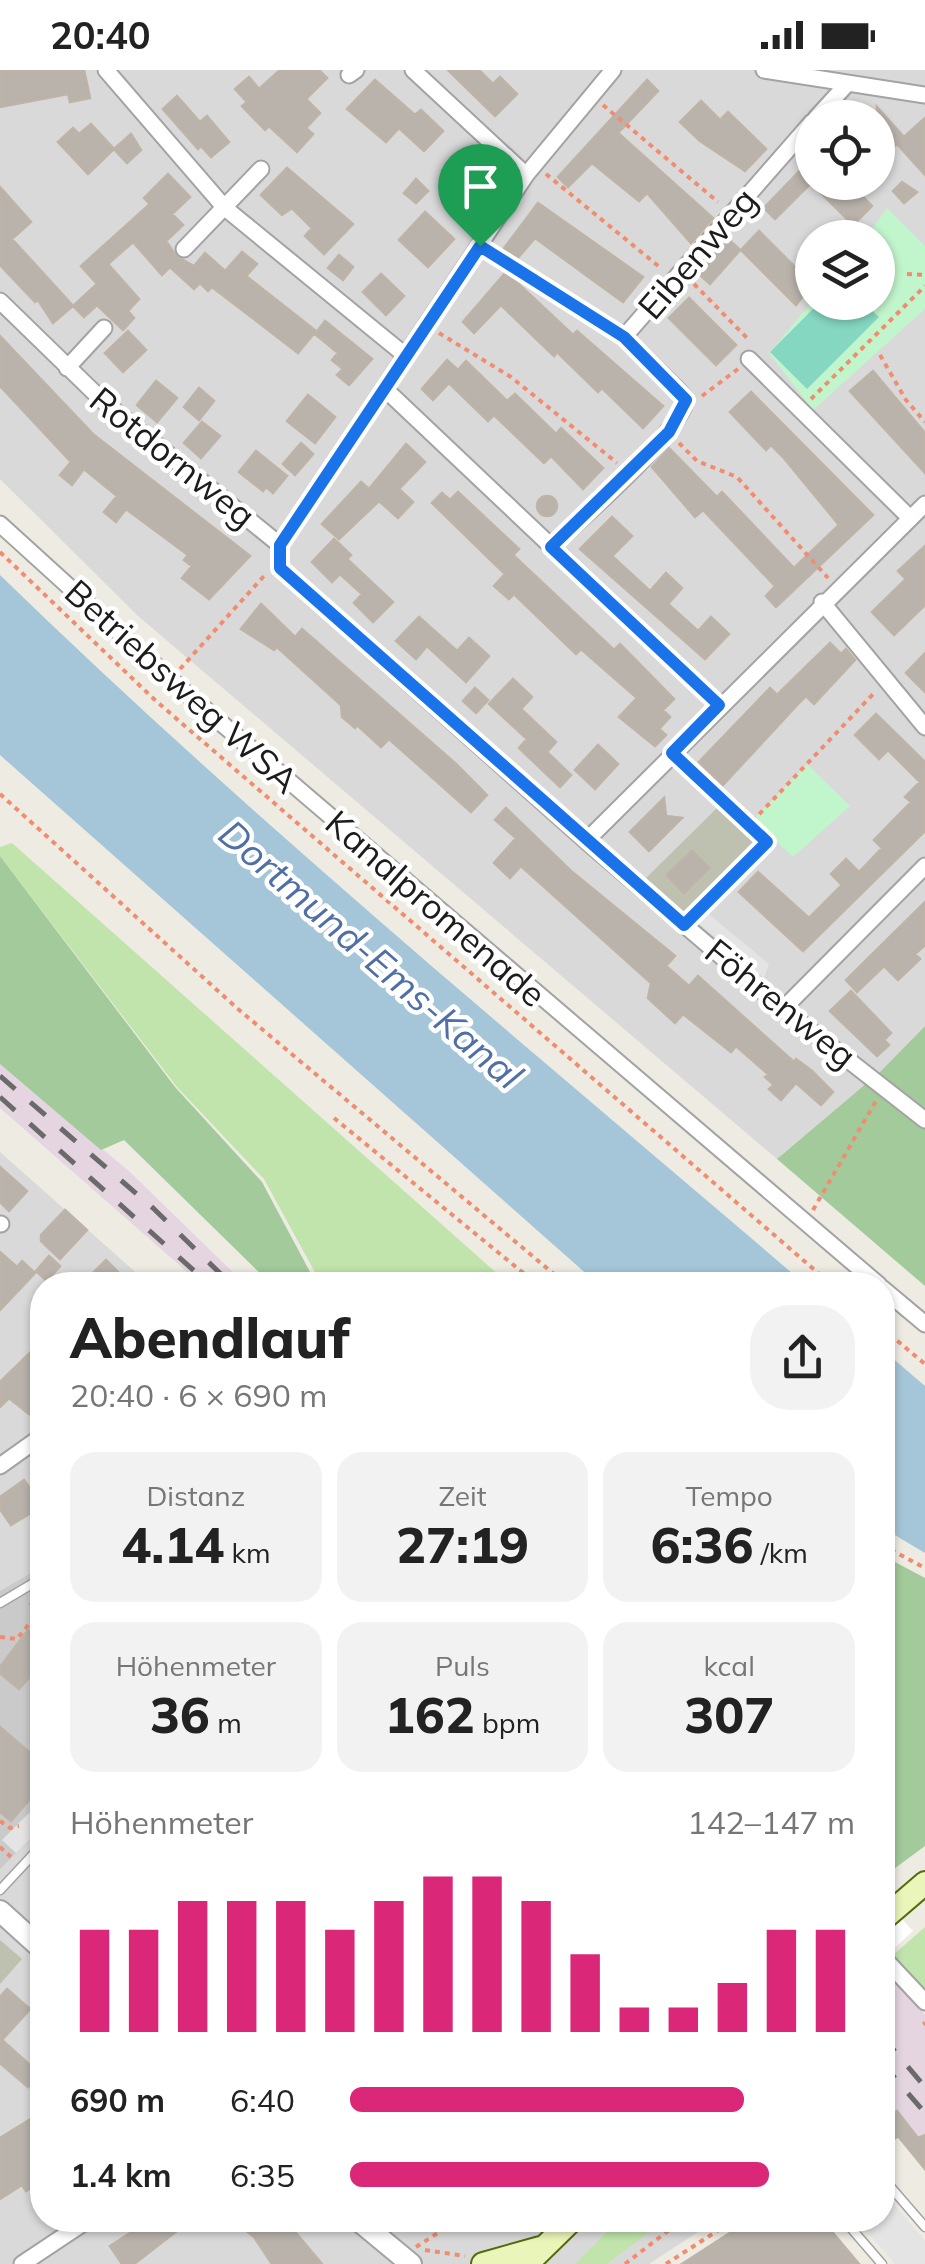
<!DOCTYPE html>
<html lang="de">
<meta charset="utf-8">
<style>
body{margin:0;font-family:Mulish,sans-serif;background:#f2f2f2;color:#222;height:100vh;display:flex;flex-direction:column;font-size:38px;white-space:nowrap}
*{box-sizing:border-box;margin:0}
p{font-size:32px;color:#767676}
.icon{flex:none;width:55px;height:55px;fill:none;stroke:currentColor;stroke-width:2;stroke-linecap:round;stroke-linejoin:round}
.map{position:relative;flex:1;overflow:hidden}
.details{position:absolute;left:30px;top:1202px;width:865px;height:960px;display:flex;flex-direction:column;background:#fff;border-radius:40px;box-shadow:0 2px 8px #0004}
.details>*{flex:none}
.controls{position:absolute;left:795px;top:30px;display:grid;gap:20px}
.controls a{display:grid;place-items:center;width:100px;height:100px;border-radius:50%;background:#fff;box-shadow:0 2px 8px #0004;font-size:50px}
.pin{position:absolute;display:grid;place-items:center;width:85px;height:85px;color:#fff;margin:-102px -42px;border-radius:50% 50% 50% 0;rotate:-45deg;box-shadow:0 0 10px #0007}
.pin .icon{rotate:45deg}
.round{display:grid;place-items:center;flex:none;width:105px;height:105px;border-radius:40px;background:#f2f2f2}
.headline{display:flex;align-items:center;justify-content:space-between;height:170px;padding:0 40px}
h1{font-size:55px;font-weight:800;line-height:75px}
.stats{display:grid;grid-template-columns:repeat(3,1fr);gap:15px;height:170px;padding:10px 40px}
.stats div{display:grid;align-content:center;border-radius:25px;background:#f2f2f2;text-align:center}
.stats b{font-size:50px;font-weight:800}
.stats small{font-size:28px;font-weight:400}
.stats p{font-size:28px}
.chart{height:280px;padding:20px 40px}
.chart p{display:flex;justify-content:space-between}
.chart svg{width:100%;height:180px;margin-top:10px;stroke:#db2777;stroke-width:6}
ul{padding:0 40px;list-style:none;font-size:32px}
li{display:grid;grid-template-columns:160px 120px 1fr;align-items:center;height:75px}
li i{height:25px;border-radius:12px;background:#db2777}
.status{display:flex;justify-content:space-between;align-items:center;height:70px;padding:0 50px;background:#fff;direction:ltr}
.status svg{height:28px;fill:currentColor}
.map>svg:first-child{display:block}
</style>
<div class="status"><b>20:40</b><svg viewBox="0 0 49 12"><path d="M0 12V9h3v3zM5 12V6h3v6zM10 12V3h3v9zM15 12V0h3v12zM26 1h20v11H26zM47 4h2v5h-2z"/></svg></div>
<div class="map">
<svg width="925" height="2194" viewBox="0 0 925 2194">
<rect width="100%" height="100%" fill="#edebe2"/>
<path fill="#dad9d9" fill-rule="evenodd" d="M0,0H925V956L881,1001L777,1089L138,546L0,409ZM812,48H878V112H812ZM812,168H878V232H812Z
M0,1082L150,1215H42V2150H716L649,2194H0Z"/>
<path fill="#e5d5e0" d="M0,994L130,1102L246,1215H202L0,1038Z
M882,1896L925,1945V2086L883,2035Z"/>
<path fill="#cacaca" d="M42,1497V1757L0,1799V1521Z"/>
<path fill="#bec1af" d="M718,737L757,775L688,845L646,808Z
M0,1870L22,1889L0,1914Z"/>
<path fill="#c0e4ab" d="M12,773L510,1215H322L264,1109L177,1017L0,786V777Z
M925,1857V1923L892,1886Z
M619,2150H665L607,2194H575Z"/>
<path fill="#a2ca9a" d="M0,786L175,1017L262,1112L317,1215H272L124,1070L101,1080L0,994Z
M925,956V1216L777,1089L881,1001Z
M882,1485L925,1508V1776L883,1807Z"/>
<path fill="#c1f5cc" d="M887,138L925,176V239L813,340L769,283L812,232H878V168L867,167Z
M807,694L850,736L793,787L753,750Z"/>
<path fill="#85d7c1" d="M819,233H864L879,247L807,319L770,282Z"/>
<path fill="#e4e4e4" d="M706,842L769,894L764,908L697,852Z
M33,1739L42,1748V1757L16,1783L2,1770Z
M883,2121L925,2171V2194H895L857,2150H882Z"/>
<path fill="#a5c6d8" d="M0,505C257,755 534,982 806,1215H599L0,685Z
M883,1280L925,1316V1483L883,1458Z"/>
<path fill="#fff" d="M883,1828L913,1861L883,1889Z"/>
<path fill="#b9b3ac" stroke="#bdb3a6" stroke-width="2.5" d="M0,0H84L90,28L70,32L68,24L0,37Z
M280,0H319L327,8L306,29L320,43L306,58L313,64L297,82L269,56L265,60L242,36L247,32L235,19L249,7L259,19Z
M448,0H479L493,14L500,7L517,24L495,46Z
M375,10L415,45L421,40L443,61L424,81L399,58L386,72L347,39Z
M647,10L658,21L618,63L713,148L691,173L647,123L639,131L592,93L568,117L558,107Z
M177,26L200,52L207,46L229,72L211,87L201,76L198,79L163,39Z
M701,31L720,50L728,42L766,79L745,101L700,71L680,52Z
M877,37L904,67L925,48V105L897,74L878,91Z
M91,54L114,79L88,104L58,72L73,58L79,64Z
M131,64L141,80L127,93L114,79Z
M812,88L811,112H848L872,136L853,155L811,113L775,149L764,138Z
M468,92L490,113L470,133L448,112Z
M287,98L353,154L324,184L305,166L312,158L292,138L282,145L261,125Z
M168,104L190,127L172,144L183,155L166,171L176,186L194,196L205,183L225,201L242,182L257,194L246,206L316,261L298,283L212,217L208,221L200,213L194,219L170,197L162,205L133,172L108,194L139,229L128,241L134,248L123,260L97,235L84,247L73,236L97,214L81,196L150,134L144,128Z
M416,109L428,121L416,133L404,123Z
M902,112L917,122L904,133L893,121Z
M0,117L31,152L12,169L73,236L53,253L38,230L35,232L0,195Z
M538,133L643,207L623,232L535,168L516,190L502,181Z
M425,142L454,169L428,197L399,170Z
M759,161L812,214L796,235L741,180Z
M726,167L740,180L710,214L699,204Z
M339,185L353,197L343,210L328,198Z
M506,202L573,265L577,261L663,336L643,358L602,318L598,322L557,282L554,286L501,235L474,263L463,252Z
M381,204L404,226L386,245L363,222Z
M689,228L736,275L716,295L669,248Z
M325,251L372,289L349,315L337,305L343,299L332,290L338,283L315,264Z
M128,261L146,280L123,302L105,283Z
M0,266L94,365L250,486L209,529L182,508L192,496L184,490L188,485L126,439L116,452L104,442L117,426L84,399L72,415L60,405L71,392L0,316Z
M447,290L458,300L466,291L507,331L515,324L556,364L561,358L603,398L583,419L551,386L544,393L494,345L488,351L449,313L433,330L422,319Z
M873,301L925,363V403L850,321Z
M156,311L177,328L157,352L137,335Z
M199,318L214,331L199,350L184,337Z
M751,322L873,445L776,537L766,526L775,516L703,440L695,447L652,397L669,378L717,427L722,422L794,498L839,455L783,387L771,375L766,380L730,342Z
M308,325L335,347L315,373L287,351Z
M202,352L220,366L201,388L184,373Z
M301,373L313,384L295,405L283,394Z
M406,374L425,392L399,419L413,432L398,448L379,431L339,469L322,454L361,412L369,419Z
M256,381L287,406L273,423L266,417L263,421L239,402Z
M458,422L519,479L513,485L614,580L620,574L674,629L663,640L670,647L659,659L666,665L655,676L619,647L637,628L581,579L576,584L514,524L509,529L494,516L505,504L432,433L442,423L450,430Z
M537 436a10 10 0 1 1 20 0a10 10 0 1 1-20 0Z
M612,447L632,466L612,486L650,521L666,503L682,518L668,534L698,561L711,547L729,564L705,589L580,479Z
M334,469L351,485L347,489L393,532L373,552L354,533L362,524L340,504L332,512L312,492Z
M925,476V535L894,565L872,542L906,509L898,501Z
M261,534L295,567L302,559L456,694L487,725L471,742L389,669L381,677L357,655L355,658L342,647L341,635L277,577L274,580L241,559Z
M419,547L457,581L469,568L489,586L466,612L427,576L416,589L396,571Z
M830,573L841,584L846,579L855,590L814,634L806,626L800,632L723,715L699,692L770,618L777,625Z
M925,583V622L906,603Z
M513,609L532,627L521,639L556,672L547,682L571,705L560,717L519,678L527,669L489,634Z
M475,618L488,630L476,643L463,631Z
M876,644L925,692V761L803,881L739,822L758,802L809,848L842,815L831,804L846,789L859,802L882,778L874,770L911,732L905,727L920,712L888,680L879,689L855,665Z
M598,675L618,694L595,719L575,700Z
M664,728L666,746L682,748L649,781L630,762Z
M506,738L571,801L675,886L666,896L689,916L698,906L794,992L796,989L812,1001L833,1022L821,1035L796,1013L781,1030L769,1019L774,1015L765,1007L768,1004L736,976L731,982L683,944L675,953L648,928L651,913L521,796L510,808L494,793L516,768L495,750Z
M692,781L709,798L684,823L667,805Z
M925,832V875L915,884L920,889L898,910L884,896L857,922L846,910Z
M851,921L891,963L884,970L889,975L877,986L830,941Z
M0,1097L27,1121L9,1141L0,1132Z
M65,1140L87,1160L60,1189L41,1171V1165Z
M0,1182L17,1197L22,1191L35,1203L0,1240Z
M49,1186L60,1196L47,1211L36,1201Z
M106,1190L131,1215H81Z
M42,1271V1308L33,1317L42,1330L29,1344L9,1328L0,1337V1312Z
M24,1410L42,1436L11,1455L0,1439V1427Z
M28,1560L42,1572V1593L19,1619L0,1603V1597Z
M0,1657L42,1693V1715L11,1751L0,1742Z
M7,1919L30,1939L2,1970L40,2004L28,2017L0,1993V1927Z
M897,2041L918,2068L925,2065V2099L898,2066L882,2078V2053Z
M42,2042V2110L26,2121L22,2115L0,2129V2068Z
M150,2150H191L134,2194H122L110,2176Z
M242,2150H285L322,2194H272L254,2167L244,2159L247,2156Z
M750,2150H822L859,2194H682Z"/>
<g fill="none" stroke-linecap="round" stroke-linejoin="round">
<g stroke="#a3a3a3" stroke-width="11">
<path id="service" d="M0,1533L42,1508
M0,1820L42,1775
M882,2107L925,2157
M844,2150L882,2194"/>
</g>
<g stroke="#a3a3a3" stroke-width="19">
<path id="minor" d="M106,0L225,138L406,286
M413,0L526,105
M613,0L526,105L280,475V498L586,771L783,939L925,1050
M764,0L925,25
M349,5L356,0
M816,48L847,14
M184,179L261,99
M0,231L106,334L280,475
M749,289L910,448
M67,298L104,258
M385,319L719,635
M0,454L186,623L879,1215
M551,477C579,450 682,362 686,329L678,320L624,267L812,52
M822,532L925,657
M586,771L925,434
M783,939L925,796
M0,1154H1
M882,1218L925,1254
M0,1396L42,1366
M882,1886L925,1932
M22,2194L88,2150"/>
</g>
<g stroke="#a3a3a3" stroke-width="24">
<path id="tertiary" d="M0,1841L42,1879
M358,2150L411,2194"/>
</g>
<g stroke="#556a0c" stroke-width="26">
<path id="secondary" d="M882,1850L925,1813
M483,2194L540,2178
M527,2194L572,2150"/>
</g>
<path stroke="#f08d70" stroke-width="4" stroke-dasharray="5 5" stroke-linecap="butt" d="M603,35L718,132
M546,104L662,199
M492,184L611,259
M907,204L925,205
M694,214L750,271
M439,263L511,307L617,393
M880,285L906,330L925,352
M702,326L738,299
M811,329L925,216
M679,373L697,391L737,407L828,508
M0,482L156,631L832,1215
M180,599L264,506
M686,696L749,755
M0,724L238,939L567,1215
M696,843L767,772L749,755L876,621
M334,1048L538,1215
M813,1140L876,1031
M882,1258L925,1294
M882,1475L925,1498
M0,1567L17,1569L39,1541L29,1532
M0,1751L10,1758L19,1756
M0,1777L11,1787
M923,1954L925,1953
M882,2026L892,2038
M882,2047L896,2035
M882,2087L889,2095
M416,2177L458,2150
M425,2180L465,2186
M625,2194L682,2150
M666,2194L734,2150"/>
<use href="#service" stroke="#fff" stroke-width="8"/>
<use href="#minor" stroke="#fff" stroke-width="15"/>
<use href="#tertiary" stroke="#fff" stroke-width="20"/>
<use href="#secondary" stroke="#eaf5b9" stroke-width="22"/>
<path stroke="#6a6a6a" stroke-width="5" stroke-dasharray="20 20" stroke-linecap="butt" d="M0,1006L153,1138L232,1215
M0,1027L210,1215
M882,1966L925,2017
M882,1993L925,2043"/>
</g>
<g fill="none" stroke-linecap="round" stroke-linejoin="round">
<g stroke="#fff" stroke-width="20">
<path id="route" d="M480,176L624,267L686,330L669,362L551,477L719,635L672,683L767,772L684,855L280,498V475Z"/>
</g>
<use href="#route" stroke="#1a73e8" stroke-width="12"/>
</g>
<g text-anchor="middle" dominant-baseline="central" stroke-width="9" stroke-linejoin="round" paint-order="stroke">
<g font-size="35" fill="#1c1c1c" stroke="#fff">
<text transform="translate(697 183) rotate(-49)">Eibenweg</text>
<text transform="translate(173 387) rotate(39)">Rotdornweg</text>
<text transform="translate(182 616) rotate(42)">Betriebsweg WSA</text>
<text transform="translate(436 838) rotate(41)">Kanalpromenade</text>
<text transform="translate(781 933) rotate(39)">Föhrenweg</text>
</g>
<g font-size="38" font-style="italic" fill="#5070a5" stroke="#fff">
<text transform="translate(371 884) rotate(41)">Dortmund-Ems-Kanal</text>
</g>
</g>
</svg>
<div class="controls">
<a><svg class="icon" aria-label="locate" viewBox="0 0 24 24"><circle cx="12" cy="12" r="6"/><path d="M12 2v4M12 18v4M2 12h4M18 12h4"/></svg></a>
<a><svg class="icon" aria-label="layers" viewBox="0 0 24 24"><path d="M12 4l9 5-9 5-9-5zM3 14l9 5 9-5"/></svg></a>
</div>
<div class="pin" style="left:480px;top:176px;background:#1e9e55"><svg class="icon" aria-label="arrive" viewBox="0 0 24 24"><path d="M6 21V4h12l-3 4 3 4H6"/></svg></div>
<section class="details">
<div class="headline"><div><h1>Abendlauf</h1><p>20:40 · 6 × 690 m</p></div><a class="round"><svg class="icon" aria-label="share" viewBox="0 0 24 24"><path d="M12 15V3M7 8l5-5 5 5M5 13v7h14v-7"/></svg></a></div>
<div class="stats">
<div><p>Distanz</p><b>4.14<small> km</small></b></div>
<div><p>Zeit</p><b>27:19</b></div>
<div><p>Tempo</p><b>6:36<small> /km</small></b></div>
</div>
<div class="stats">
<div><p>Höhenmeter</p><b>36<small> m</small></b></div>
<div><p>Puls</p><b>162<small> bpm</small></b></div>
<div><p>kcal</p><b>307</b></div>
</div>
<div class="chart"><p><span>Höhenmeter</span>142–147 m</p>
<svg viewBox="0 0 160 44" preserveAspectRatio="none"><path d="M5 44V19M15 44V19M25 44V12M35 44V12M45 44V12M55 44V19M65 44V12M75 44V6M85 44V6M95 44V12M105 44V25M115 44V38M125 44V38M135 44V32M145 44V19M155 44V19"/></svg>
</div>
<ul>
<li><b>690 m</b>6:40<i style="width:78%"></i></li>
<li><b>1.4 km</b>6:35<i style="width:83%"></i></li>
</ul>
</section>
</div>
